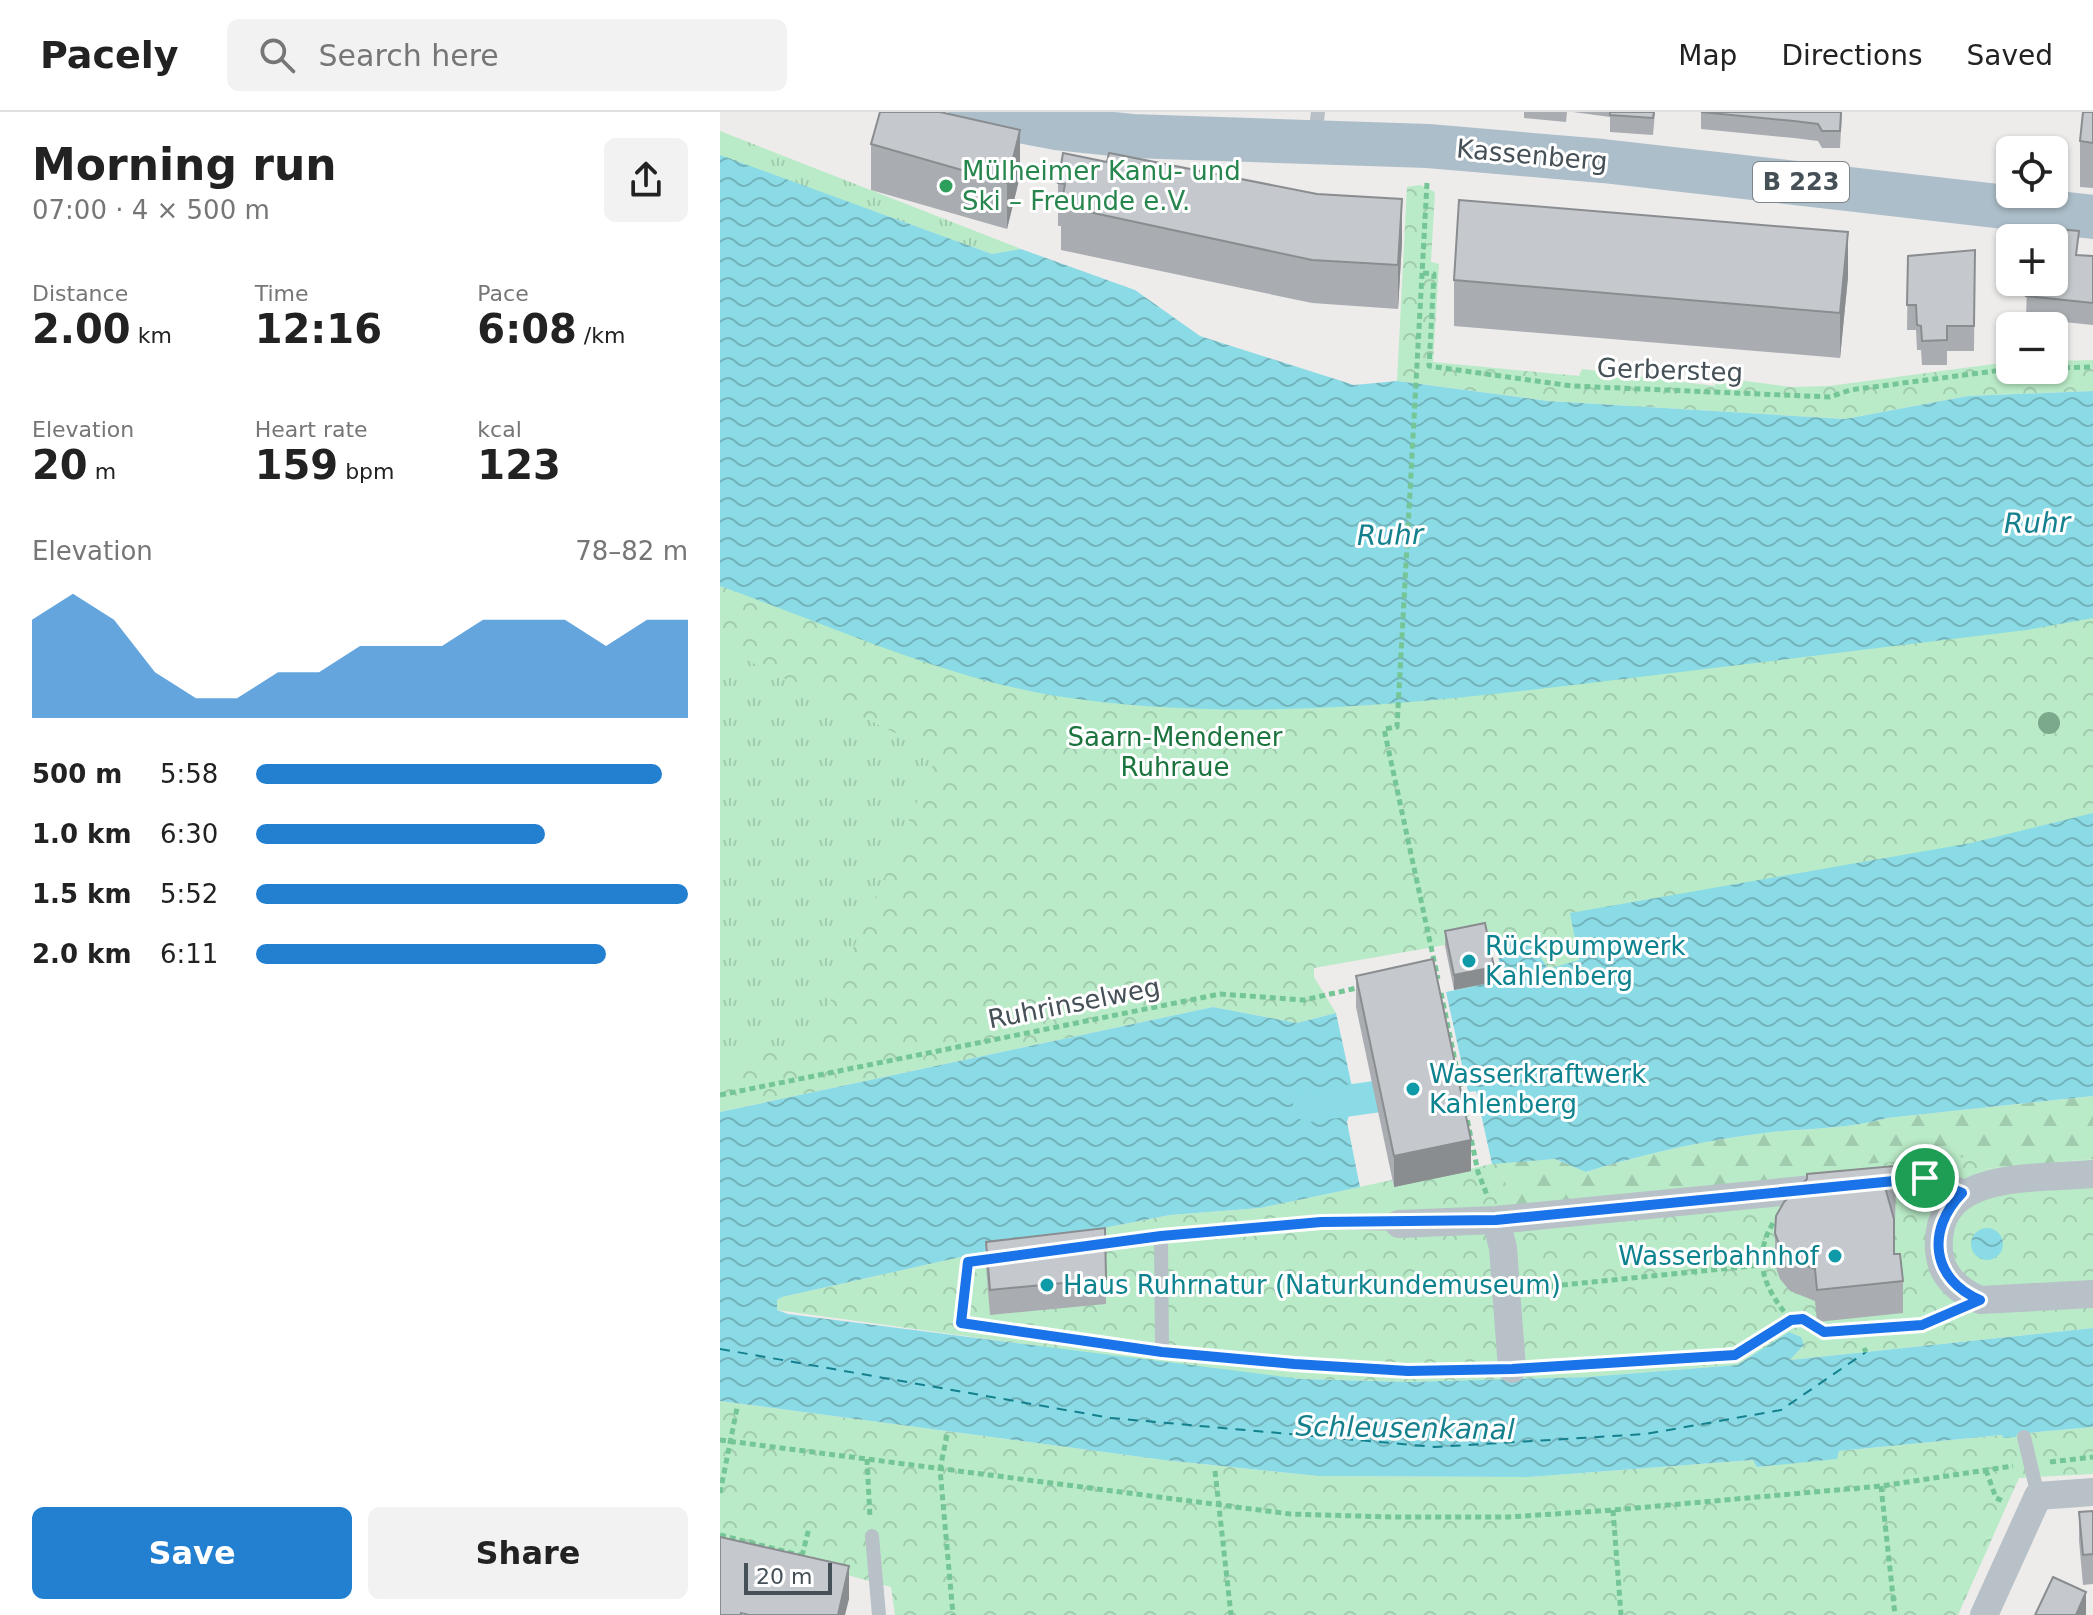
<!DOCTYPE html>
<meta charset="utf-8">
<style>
body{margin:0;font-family:"DejaVu Sans",sans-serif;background:#f2f2f2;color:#222;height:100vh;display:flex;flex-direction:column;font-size:30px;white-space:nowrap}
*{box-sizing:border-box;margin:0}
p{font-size:26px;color:#767676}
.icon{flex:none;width:44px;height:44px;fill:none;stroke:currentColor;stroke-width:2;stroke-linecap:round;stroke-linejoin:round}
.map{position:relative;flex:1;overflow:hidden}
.details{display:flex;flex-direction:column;background:#fff;width:720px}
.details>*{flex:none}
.fabs{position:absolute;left:1276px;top:24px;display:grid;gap:16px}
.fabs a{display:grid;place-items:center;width:72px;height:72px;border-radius:12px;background:#fff;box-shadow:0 2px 6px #0004;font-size:40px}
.scale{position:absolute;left:24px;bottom:20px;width:88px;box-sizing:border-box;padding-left:8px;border:4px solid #455057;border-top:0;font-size:22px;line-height:28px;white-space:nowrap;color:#455057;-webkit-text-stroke:6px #fff;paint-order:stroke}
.pin{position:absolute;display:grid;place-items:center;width:68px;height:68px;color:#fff;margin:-34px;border:4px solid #fff;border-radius:50%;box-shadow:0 2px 8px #0007}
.round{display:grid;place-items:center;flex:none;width:84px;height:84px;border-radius:12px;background:#f2f2f2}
.overview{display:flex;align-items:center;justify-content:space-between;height:136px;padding:0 32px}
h1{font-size:44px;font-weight:600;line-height:60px}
.stats{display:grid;grid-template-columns:repeat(3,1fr);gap:12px;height:136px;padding:8px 32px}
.stats div{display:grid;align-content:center}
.stats b{font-size:40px;font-weight:600}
.stats small{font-size:22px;font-weight:400}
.stats p{font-size:22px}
.chart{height:224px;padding:16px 32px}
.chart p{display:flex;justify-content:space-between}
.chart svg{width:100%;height:144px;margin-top:8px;fill:#2380d0;opacity:.7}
.cta{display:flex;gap:16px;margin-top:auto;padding:16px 32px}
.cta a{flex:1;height:92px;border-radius:12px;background:#2380d0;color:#fff;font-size:32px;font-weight:600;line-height:92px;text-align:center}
.cta a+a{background:#f2f2f2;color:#222}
ul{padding:0 32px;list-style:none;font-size:26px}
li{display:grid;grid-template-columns:128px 96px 1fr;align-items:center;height:60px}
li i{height:20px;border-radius:10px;background:#2380d0}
header{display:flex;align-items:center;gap:48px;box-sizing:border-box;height:112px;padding:0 40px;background:#fff;border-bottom:2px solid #e0e0e0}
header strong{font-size:38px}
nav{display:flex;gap:44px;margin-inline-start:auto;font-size:28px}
.search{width:560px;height:72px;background:#f2f2f2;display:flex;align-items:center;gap:20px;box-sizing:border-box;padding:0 28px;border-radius:12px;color:#767676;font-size:30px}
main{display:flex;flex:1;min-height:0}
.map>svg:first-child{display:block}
</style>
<header>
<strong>Pacely</strong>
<div class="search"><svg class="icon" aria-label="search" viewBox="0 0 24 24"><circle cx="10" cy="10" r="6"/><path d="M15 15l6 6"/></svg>Search here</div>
<nav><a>Map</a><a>Directions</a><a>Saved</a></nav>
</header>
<main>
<section class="details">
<div class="overview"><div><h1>Morning run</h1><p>07:00 · 4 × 500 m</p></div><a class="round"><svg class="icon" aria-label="share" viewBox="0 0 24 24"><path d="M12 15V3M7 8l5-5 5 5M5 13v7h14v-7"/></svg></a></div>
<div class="stats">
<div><p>Distance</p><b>2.00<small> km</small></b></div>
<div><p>Time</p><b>12:16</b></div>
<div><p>Pace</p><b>6:08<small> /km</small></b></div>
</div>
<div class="stats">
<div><p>Elevation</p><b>20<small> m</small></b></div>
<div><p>Heart rate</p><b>159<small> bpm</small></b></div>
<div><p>kcal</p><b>123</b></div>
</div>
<div class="chart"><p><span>Elevation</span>78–82 m</p>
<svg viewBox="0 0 160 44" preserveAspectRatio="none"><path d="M0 44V14L10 6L20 14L30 30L40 38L50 38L60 30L70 30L80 22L90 22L100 22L110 14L120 14L130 14L140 22L150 14L160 14V44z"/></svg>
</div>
<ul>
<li><b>500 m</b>5:58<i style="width:94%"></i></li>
<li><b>1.0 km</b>6:30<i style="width:67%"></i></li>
<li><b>1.5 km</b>5:52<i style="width:100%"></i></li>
<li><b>2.0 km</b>6:11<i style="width:81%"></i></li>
</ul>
<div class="cta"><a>Save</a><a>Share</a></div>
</section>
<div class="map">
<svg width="1373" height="1503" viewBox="0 0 1373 1503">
<defs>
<pattern id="grass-tufts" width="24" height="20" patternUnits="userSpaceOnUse" patternTransform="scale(2)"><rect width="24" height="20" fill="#baebc8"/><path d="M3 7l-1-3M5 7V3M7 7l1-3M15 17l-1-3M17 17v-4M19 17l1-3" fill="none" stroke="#a1cbae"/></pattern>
<pattern id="forest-firs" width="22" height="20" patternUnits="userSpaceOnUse" patternTransform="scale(2)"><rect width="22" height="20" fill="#baebc8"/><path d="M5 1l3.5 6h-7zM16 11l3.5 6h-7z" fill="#a1cbae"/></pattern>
<pattern id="park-crowns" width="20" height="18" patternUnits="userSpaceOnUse" patternTransform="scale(2)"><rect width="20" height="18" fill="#baebc8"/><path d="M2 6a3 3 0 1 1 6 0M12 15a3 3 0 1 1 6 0" fill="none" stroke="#a1cbae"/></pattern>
<pattern id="water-waves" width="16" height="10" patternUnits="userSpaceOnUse" patternTransform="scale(2)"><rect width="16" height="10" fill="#8adbe5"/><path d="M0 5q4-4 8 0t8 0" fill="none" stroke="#73b4bc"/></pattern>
</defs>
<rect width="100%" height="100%" fill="#eeebeb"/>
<path fill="url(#grass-tufts)" d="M0,19L301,137L272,142L4,45L0,43Z
M0,474L588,820L0,963Z"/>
<path fill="url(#forest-firs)" d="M1373,984V1047L1263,1057L1261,1044L1129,1063L791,1093L779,1050L835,1047L867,1060C930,1040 986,1028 1052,1020C1091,1016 1129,1017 1167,1006Z"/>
<path fill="url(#park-crowns)" d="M700,73L715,80L711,150L719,152L713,250L859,264L862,257L995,274L996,265L1071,275L1109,274L1281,251H1290V258H1334V249L1373,248V279L1248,284L1125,307L828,289L677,269L687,75Z
M0,265L1373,388V829L828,857L816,839L799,828L765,826L594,856V865L616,901L577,911L493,895L0,1000V951L92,931L218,642L0,535Z
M1261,1044L1264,1057L1373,1047V1216L1070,1248L1084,1233L1037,1240L1017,1253L867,1265L688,1270L581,1267L426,1249L57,1198V1188L62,1185L281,1136L450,1103L540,1096L672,1068L674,1075L779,1050L792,1093L1129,1063L1143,1052Z
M0,1289L444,1348L598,1364L809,1365L1034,1348L1037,1355L1116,1347L1119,1339L1282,1323L1296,1325V1322L1373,1315V1362L1299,1366L1238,1503H175L171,1475L0,1428Z"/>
<path fill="url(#water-waves)" d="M0,43L272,142L301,137L415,178L480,224L634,273L677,269L828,289L1125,307L1248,284L1373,279V506L1307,518C1172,534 1037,551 903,567C716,590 523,613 336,584C221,565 109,513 0,474Z
M1373,701V984L1167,1006C1129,1017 1091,1016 1052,1020C986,1028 930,1040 866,1060L835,1047L772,1052L756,979L748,980L726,880L792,866L790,856L781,858L775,830C803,825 815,833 828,857L859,848L850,801L1251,731Z
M493,895L577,911L616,901L634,984L627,1010L640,1075L540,1096L450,1103L281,1136L62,1185L57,1188V1198L68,1202L581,1267L688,1270L867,1265L1017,1253L1069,1220L1081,1225L1084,1233L1070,1248L1373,1216V1315L1297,1322L1296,1325L1283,1326L1282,1323L1119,1339L1117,1347L1037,1355L1033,1348L809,1365L598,1364L444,1348L0,1289V1000Z
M1251 1132a16 16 0 1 1 32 0a16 16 0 1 1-32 0Z"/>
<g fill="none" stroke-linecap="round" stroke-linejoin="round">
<path stroke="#8adbe5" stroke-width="32" d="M589,994L654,985"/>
<path stroke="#14808d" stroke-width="2" stroke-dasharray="10 8" stroke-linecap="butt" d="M0,1237L391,1306L715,1335L926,1322L1061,1298L1146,1240"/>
<path stroke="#75c696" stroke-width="5" stroke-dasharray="6 4" stroke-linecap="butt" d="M707,71L677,615L664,617L718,867
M703,161L714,162L709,254L852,274L1110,285L1130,278L1290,257
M1334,256L1373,255
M721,881L758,1060L767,1083
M0,983L500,882L584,888L641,875
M1053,1111C1031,1148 1045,1178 1071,1208
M382,1132L423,1126
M273,1147L248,1150L241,1211L424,1237
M812,1176L1041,1153
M1144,1236L1146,1240
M462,1242L688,1259L767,1258
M817,1255L1015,1243L1071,1208L1083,1207L1104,1220L1202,1213L1230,1201
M227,1323L220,1357L233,1503
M0,1328L570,1402L671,1405H789L893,1398L1161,1374L1293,1354
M147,1347L150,1406
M1330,1350L1373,1345
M1266,1358L1276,1386L1285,1390
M495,1359L511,1503
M1161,1374L1175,1503
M0,1381L17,1296
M893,1398L901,1503
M0,1423L83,1444
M82,1444L89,1416"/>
<path stroke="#b7c1c7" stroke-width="14" d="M595,26L598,0
M442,1240L441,1124L601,1110L679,1112
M1304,1325L1318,1384
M152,1424L159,1503"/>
<path stroke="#b7c1c7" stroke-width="28" d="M1373,1062C1315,1068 1213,1056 1219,1139C1221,1164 1239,1179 1260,1188L1373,1182
M776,1108L783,1136L792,1257
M679,1112L776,1108L1205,1066L1242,1081
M1264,1503L1318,1384L1373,1380"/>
<path stroke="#acbec9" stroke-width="44" d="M250,0L337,16L412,24L708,34L883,49L1373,105"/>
</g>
<circle fill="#7aa98c" cx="1329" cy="611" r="11"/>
<path fill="#a9adb1" d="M804,0H847L846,10L804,6Z
M853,0H935L933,23L890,20V5Z
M981,0H1122L1120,36H1102L1098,29L1074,26L981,17Z
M1373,0V76L1360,75V29Z
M151,32L300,64L287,117L151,78Z
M338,71L682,130L678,197L592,191L341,138V114H338Z
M1255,138L1254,239H1227V253H1202L1201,238H1197L1196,218H1187L1188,144Z
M1359,143L1373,144V213L1306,206L1307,175L1298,174V170H1334Z
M1128,165L1120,246L734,214V168Z
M725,819L774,870L734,878L725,834Z
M636,864L751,1059L674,1075L636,895Z
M1176,1074L1174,1142L1183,1169V1201L1097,1210L1095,1189L1070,1179L1060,1167L1055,1153V1121L1064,1090Z
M266,1130L386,1167V1192L270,1203L266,1154Z
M1373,1399V1472L1363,1473L1359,1429V1400Z"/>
<path fill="#8a8d90" d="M300,18V64L287,117V71Z
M682,87V130L678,197V153Z
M1128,120V165L1120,246V201Z
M774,855V870L734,878V863Z
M751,1028V1059L674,1075V1044Z
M129,1454V1487L125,1503H118Z
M1366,1480V1503H1356Z"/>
<path fill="#c5c9ce" stroke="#8a8d90" stroke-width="2" d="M160,0H220L300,18L287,71L151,32Z
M890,0H934L933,6L890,3Z
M981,0H1121L1120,19H1102L1098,12L1074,9Z
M1363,0H1373V31L1360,29Z
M343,41L387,50L389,41L597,82L682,87L678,153L592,148L341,94L345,72L338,71Z
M739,88L1128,120L1120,201L734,168Z
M1313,115L1359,119L1356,143L1373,144V191L1306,184L1307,170H1334V126H1312Z
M1255,138L1254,214H1227V228L1202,229L1201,214L1197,213L1196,193H1187L1188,144Z
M765,811L774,855L734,863L725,819Z
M713,847L751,1028L674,1044L636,864Z
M1174,1054L1176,1074L1165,1075L1174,1107V1142H1180L1183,1169L1097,1178L1095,1157L1070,1147L1060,1135L1055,1121L1056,1104L1064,1090L1087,1067V1062Z
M385,1116L386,1167L270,1178L266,1130Z
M1373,1399V1442L1363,1443L1359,1400Z
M0,1425L129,1454L118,1503H29L21,1501V1503H0Z
M1333,1465L1366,1480L1356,1503H1315Z"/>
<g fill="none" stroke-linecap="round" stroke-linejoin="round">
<g stroke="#fff" stroke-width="16">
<path id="route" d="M1205,1066L1242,1081C1206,1118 1211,1167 1260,1188L1202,1213L1104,1220L1083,1207L1071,1208L1015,1243L792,1257L688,1259L574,1252L442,1240L241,1211L248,1150L441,1124L601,1110L776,1108Z"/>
</g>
<use href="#route" stroke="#1a73e8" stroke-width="10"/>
</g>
<circle fill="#2e9e5b" stroke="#fff" stroke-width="3" cx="226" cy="74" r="8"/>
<g fill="#0f9aa8" stroke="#fff" stroke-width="3">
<circle cx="749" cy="849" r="8"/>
<circle cx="693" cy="977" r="8"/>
<circle cx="1115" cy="1144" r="8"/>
<circle cx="327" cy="1173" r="8"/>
</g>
<g text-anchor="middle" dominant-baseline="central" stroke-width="6" stroke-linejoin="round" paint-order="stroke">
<rect fill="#fff" stroke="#7d8489" stroke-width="2" x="1033" y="50" width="96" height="40" rx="6"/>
<g font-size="24" font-weight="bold" fill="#455057">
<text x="1081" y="70">B 223</text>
</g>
<g font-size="26" fill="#455057" stroke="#fff">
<text transform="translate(812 43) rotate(5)">Kassenberg</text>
<text transform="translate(950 258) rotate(2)">Gerbersteg</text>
<text transform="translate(354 891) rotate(-11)">Ruhrinselweg</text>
</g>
<g font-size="26" fill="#27864d" stroke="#fff" text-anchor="start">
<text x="242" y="59">Mülheimer Kanu- und<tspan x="242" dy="30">Ski – Freunde e.V.</tspan></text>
</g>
<g font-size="26" fill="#1b733e" stroke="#fff">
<text x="455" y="625">Saarn-Mendener<tspan x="455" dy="30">Ruhraue</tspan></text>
</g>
<g font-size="26" fill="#0d838f" stroke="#fff" text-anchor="start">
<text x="765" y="834">Rückpumpwerk<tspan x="765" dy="30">Kahlenberg</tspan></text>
<text x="709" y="962">Wasserkraftwerk<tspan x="709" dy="30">Kahlenberg</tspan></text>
<text x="1099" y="1144" text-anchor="end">Wasserbahnhof</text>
<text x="343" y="1173">Haus Ruhrnatur (Naturkundemuseum)</text>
</g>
<g font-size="28" font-style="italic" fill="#14808d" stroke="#fff">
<text transform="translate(1317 411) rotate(-1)">Ruhr</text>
<text transform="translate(670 423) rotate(-1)">Ruhr</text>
<text transform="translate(685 1316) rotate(1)">Schleusenkanal</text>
</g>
</g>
</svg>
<div class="fabs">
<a><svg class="icon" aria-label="locate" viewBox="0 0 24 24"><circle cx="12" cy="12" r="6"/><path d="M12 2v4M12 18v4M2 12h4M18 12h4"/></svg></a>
<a>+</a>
<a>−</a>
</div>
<div class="scale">20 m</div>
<div class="pin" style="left:1205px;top:1066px;background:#1e9e55"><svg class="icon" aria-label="arrive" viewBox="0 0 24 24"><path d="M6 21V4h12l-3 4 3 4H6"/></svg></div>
</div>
</main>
